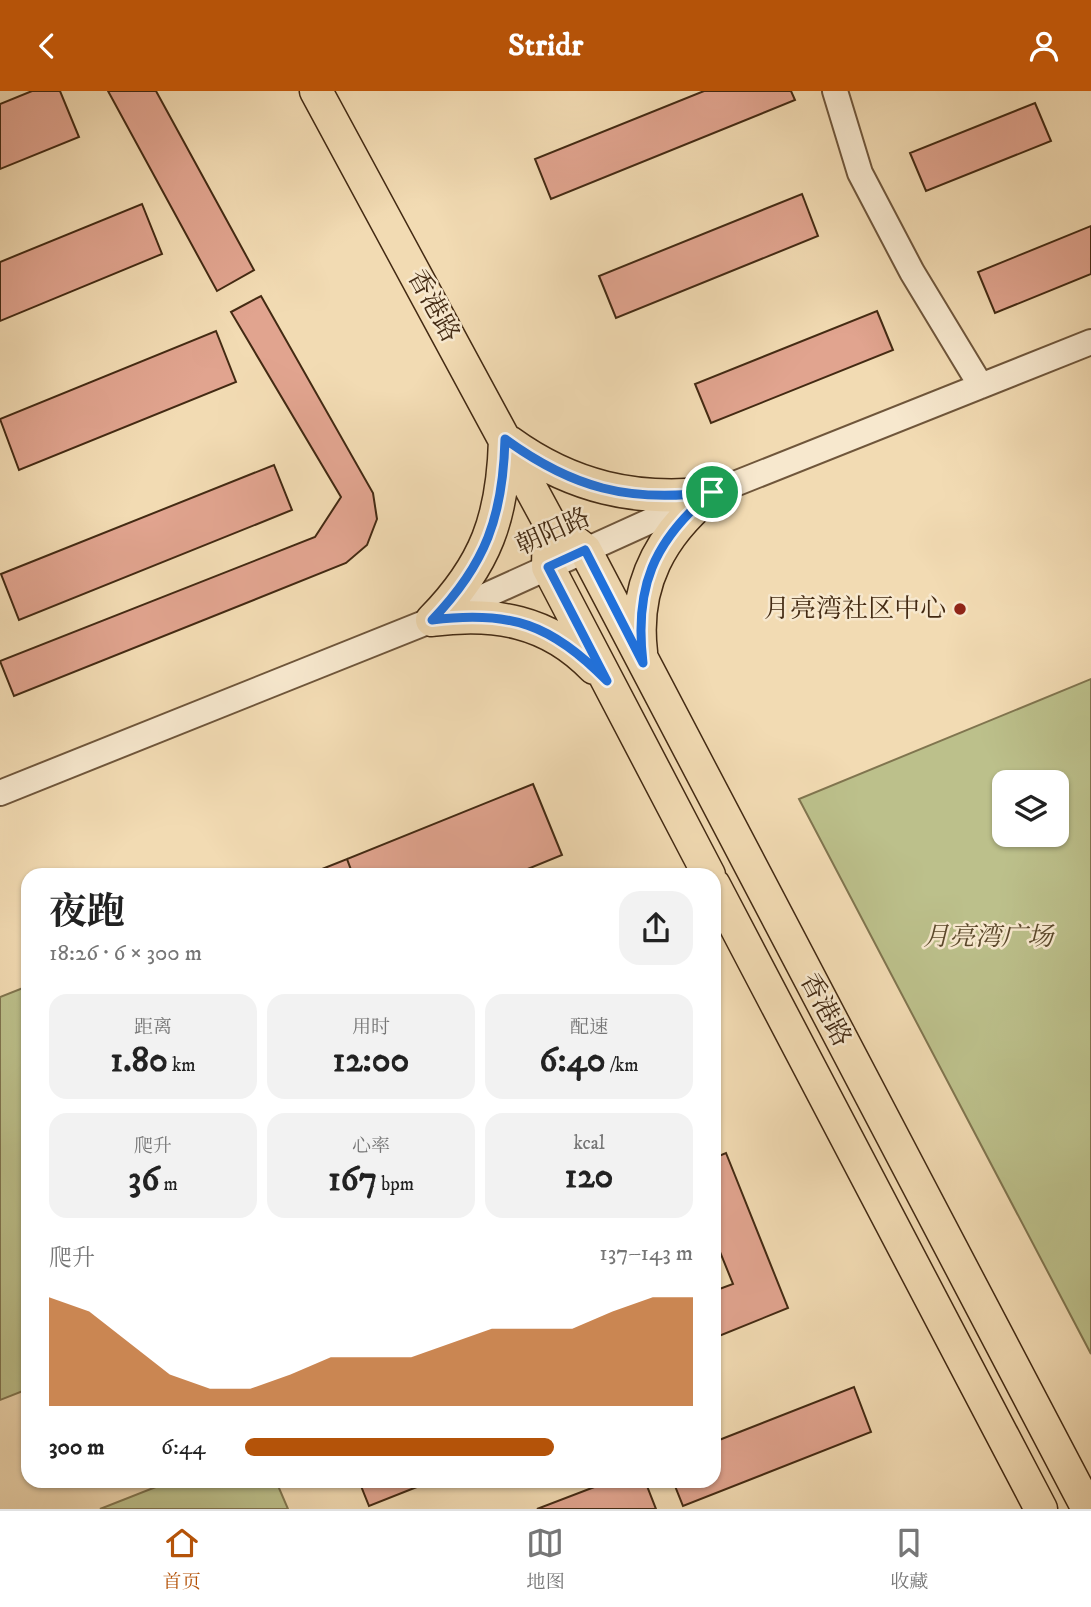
<!DOCTYPE html>
<html lang="zh">
<meta charset="utf-8">
<style>
body{margin:0;font-family:"IM FELL DW Pica","Noto Serif SC",serif;background:#f2f2f2;color:#222;height:100vh;display:flex;flex-direction:column;font-size:26px;white-space:nowrap}
*{box-sizing:border-box;margin:0}
p{font-size:23px;color:#767676}
.icon{flex:none;width:38px;height:38px;fill:none;stroke:currentColor;stroke-width:2;stroke-linecap:round;stroke-linejoin:round}
.map{position:relative;flex:1;overflow:hidden}
.side{position:absolute;left:21px;top:777px;width:700px;height:620px;display:flex;flex-direction:column;background:#fff;border-radius:21px;box-shadow:0 2px 5px #0004}
.side>*{flex:none}
.buttons{position:absolute;left:992px;top:679px;display:grid;gap:14px}
.buttons a{display:grid;place-items:center;width:77px;height:77px;border-radius:14px;background:#fff;box-shadow:0 2px 5px #0004;font-size:35px}
.pin{position:absolute;display:grid;place-items:center;width:60px;height:60px;color:#fff;margin:-30px;border:4px solid #fff;border-radius:50%;box-shadow:0 2px 7px #0007}
.round{display:grid;place-items:center;flex:none;width:74px;height:74px;border-radius:21px;background:#f2f2f2}
.head{display:flex;align-items:center;justify-content:space-between;height:119px;padding:0 28px}
h1{font-size:38px;font-weight:700;line-height:52px}
.metrics{display:grid;grid-template-columns:repeat(3,1fr);gap:10px;height:119px;padding:7px 28px}
.metrics div{display:grid;align-content:center;border-radius:18px;background:#f2f2f2;text-align:center}
.metrics b{font-size:35px;font-weight:700}
.metrics small{font-size:19px;font-weight:400}
.metrics p{font-size:19px}
.chart{height:196px;padding:14px 28px}
.chart p{display:flex;justify-content:space-between}
.chart svg{width:100%;height:126px;margin-top:7px;fill:#b45309;opacity:.7}
ul{padding:0 28px;list-style:none;font-size:23px}
li{display:grid;grid-template-columns:112px 84px 1fr;align-items:center;height:52px}
li i{height:18px;border-radius:9px;background:#b45309}
header{display:flex;justify-content:space-between;align-items:center;height:91px;padding:0 28px;background:#b45309;color:#fff;font-size:32px;font-weight:700}
.menu{display:flex;justify-content:space-around;align-items:center;height:98px;border-top:2px solid #e0e0e0;background:#fff;font-size:19px;color:#767676}
.menu a{display:grid;justify-items:center;gap:4px}
.menu .on{color:#b45309}
.map>svg:first-child{display:block}
</style>
<header><svg class="icon" aria-label="back" viewBox="0 0 24 24"><path d="M15 5l-7 7 7 7"/></svg>Stridr<svg class="icon" aria-label="person" viewBox="0 0 24 24"><circle cx="12" cy="8" r="4"/><path d="M4 21q1-7 8-7t8 7"/></svg></header>
<div class="map">
<svg width="1091" height="1418" viewBox="0 0 1091 1418">
<rect width="100%" height="100%" fill="#f2dbb3"/>
<filter id="stains"><feTurbulence type="fractalNoise" baseFrequency=".00286" numOctaves="4"/><feColorMatrix values="0 0 0 0 .2 0 0 0 0 .09 0 0 0 0 .02 0 0 0 .5 -.17"/></filter>
<radialGradient id="worn" r=".72"><stop offset=".6" stop-color="#630" stop-opacity="0"/><stop offset="1" stop-color="#630" stop-opacity=".3"/></radialGradient>
<path fill="#bcc08b" stroke="#80754f" stroke-width="2" fill-rule="evenodd" d="M1091,588V1263L799,708ZM1057,691V744H1004V691Z
M28,895V1298L0,1309V906Z
M171,1390H276L288,1418H100Z"/>
<path fill="#e1a48f" stroke="#432a13" stroke-width="2" d="M32,0H60L79,46L0,78V13Z
M108,0H156L254,179L217,200Z
M704,0H791L795,9L551,108L535,68Z
M1035,12L1051,50L926,100L910,62Z
M802,103L818,145L616,227L599,185Z
M142,113L162,163L0,230V171Z
M1091,135V183L995,222L978,181Z
M261,205L373,402L377,428L367,454L346,472L14,605L0,570L315,446L341,406L231,221Z
M877,220L893,259L711,332L695,293Z
M216,240L236,291L19,379L0,328Z
M274,374L292,419L19,529L1,483Z
M533,693L562,764L513,784H353L347,768Z
M347,768L353,784H307Z
M726,1062L788,1217L714,1247V1200L733,1193L714,1146V1067Z
M854,1296L871,1341L683,1415L673,1390H714V1351Z
M359,1390H432L369,1415Z
M610,1390H645L656,1418H537Z"/>
<g fill="none" stroke-linecap="round" stroke-linejoin="round">
<g stroke="#6f563b" stroke-width="28">
<path id="minor" d="M835,0L860,82L912,181L981,295
M0,702L432,529L712,402L1091,251"/>
</g>
<g stroke="#432a13" stroke-width="35">
<path id="major" d="M316,0L549,431L585,459L1088,1418
M509,351C571,396 636,411 712,402
M549,431L548,476L709,784
M432,529C486,474 503,426 505,349
M432,529C494,521 548,529 594,577
M641,561C633,494 661,443 712,402
M714,794L1041,1418"/>
</g>
<use href="#minor" stroke="#f7e8ce" stroke-width="24"/>
<use href="#major" stroke="#f2dbb3" stroke-width="32"/>
</g>
<g fill="none" stroke-linecap="round" stroke-linejoin="round">
<g stroke="#fff" stroke-width="14">
<path id="route" d="M505,348C572,397 629,412 712,401C653,450 634,497 643,572L585,459L548,476L607,590C552,533 510,519 432,529C486,473 503,425 505,348Z"/>
</g>
<use href="#route" stroke="#1a73e8" stroke-width="9"/>
</g>
<circle fill="#8f2418" stroke="#f7e8ce" stroke-width="2.5" cx="960" cy="518" r="7"/>
<g text-anchor="middle" dominant-baseline="central" stroke-width="5" stroke-linejoin="round" paint-order="stroke">
<g font-size="26" fill="#432a13" stroke="#f7e8ce">
<text transform="translate(433 215) rotate(61)">香港路</text>
<text transform="translate(553 441) rotate(-24)">朝阳路</text>
<text transform="translate(825 919) rotate(62)">香港路</text>
</g>
<g font-size="26" fill="#432a13" stroke="#f7e8ce" text-anchor="end">
<text x="946" y="518">月亮湾社区中心</text>
</g>
<g font-size="26" font-style="italic" fill="#5b482b" stroke="#f7e8ce">
<text x="988" y="846">月亮湾广场</text>
</g>
</g>
<rect width="100%" height="100%" filter="url(#stains)"/>
<rect width="100%" height="100%" fill="url(#worn)"/>
</svg>
<div class="buttons">
<a><svg class="icon" aria-label="layers" viewBox="0 0 24 24"><path d="M12 4l9 5-9 5-9-5zM3 14l9 5 9-5"/></svg></a>
</div>
<div class="pin" style="left:712px;top:401px;background:#1e9e55"><svg class="icon" aria-label="arrive" viewBox="0 0 24 24"><path d="M6 21V4h12l-3 4 3 4H6"/></svg></div>
<section class="side">
<div class="head"><div><h1>夜跑</h1><p>18:26 · 6 × 300 m</p></div><a class="round"><svg class="icon" aria-label="share" viewBox="0 0 24 24"><path d="M12 15V3M7 8l5-5 5 5M5 13v7h14v-7"/></svg></a></div>
<div class="metrics">
<div><p>距离</p><b>1.80<small> km</small></b></div>
<div><p>用时</p><b>12:00</b></div>
<div><p>配速</p><b>6:40<small> /km</small></b></div>
</div>
<div class="metrics">
<div><p>爬升</p><b>36<small> m</small></b></div>
<div><p>心率</p><b>167<small> bpm</small></b></div>
<div><p>kcal</p><b>120</b></div>
</div>
<div class="chart"><p><span>爬升</span>137–143 m</p>
<svg viewBox="0 0 160 44" preserveAspectRatio="none"><path d="M0 44V6L10 11L20 22L30 33L40 38L50 38L60 33L70 27L80 27L90 27L100 22L110 17L120 17L130 17L140 11L150 6L160 6V44z"/></svg>
</div>
<ul>
<li><b>300 m</b>6:44<i style="width:69%"></i></li>
</ul>
</section>
</div>
<nav class="menu">
<a class="on"><svg class="icon" aria-label="home" viewBox="0 0 24 24"><path d="M3 11l9-7 9 7M6 9v11h12V9"/></svg>首页</a>
<a><svg class="icon" aria-label="map" viewBox="0 0 24 24"><path d="M3 6l6-2 6 2 6-2v14l-6 2-6-2-6 2zM9 4v14M15 6v14"/></svg>地图</a>
<a><svg class="icon" aria-label="saved" viewBox="0 0 24 24"><path d="M7 4h10v16l-5-4-5 4z"/></svg>收藏</a>
</nav>
